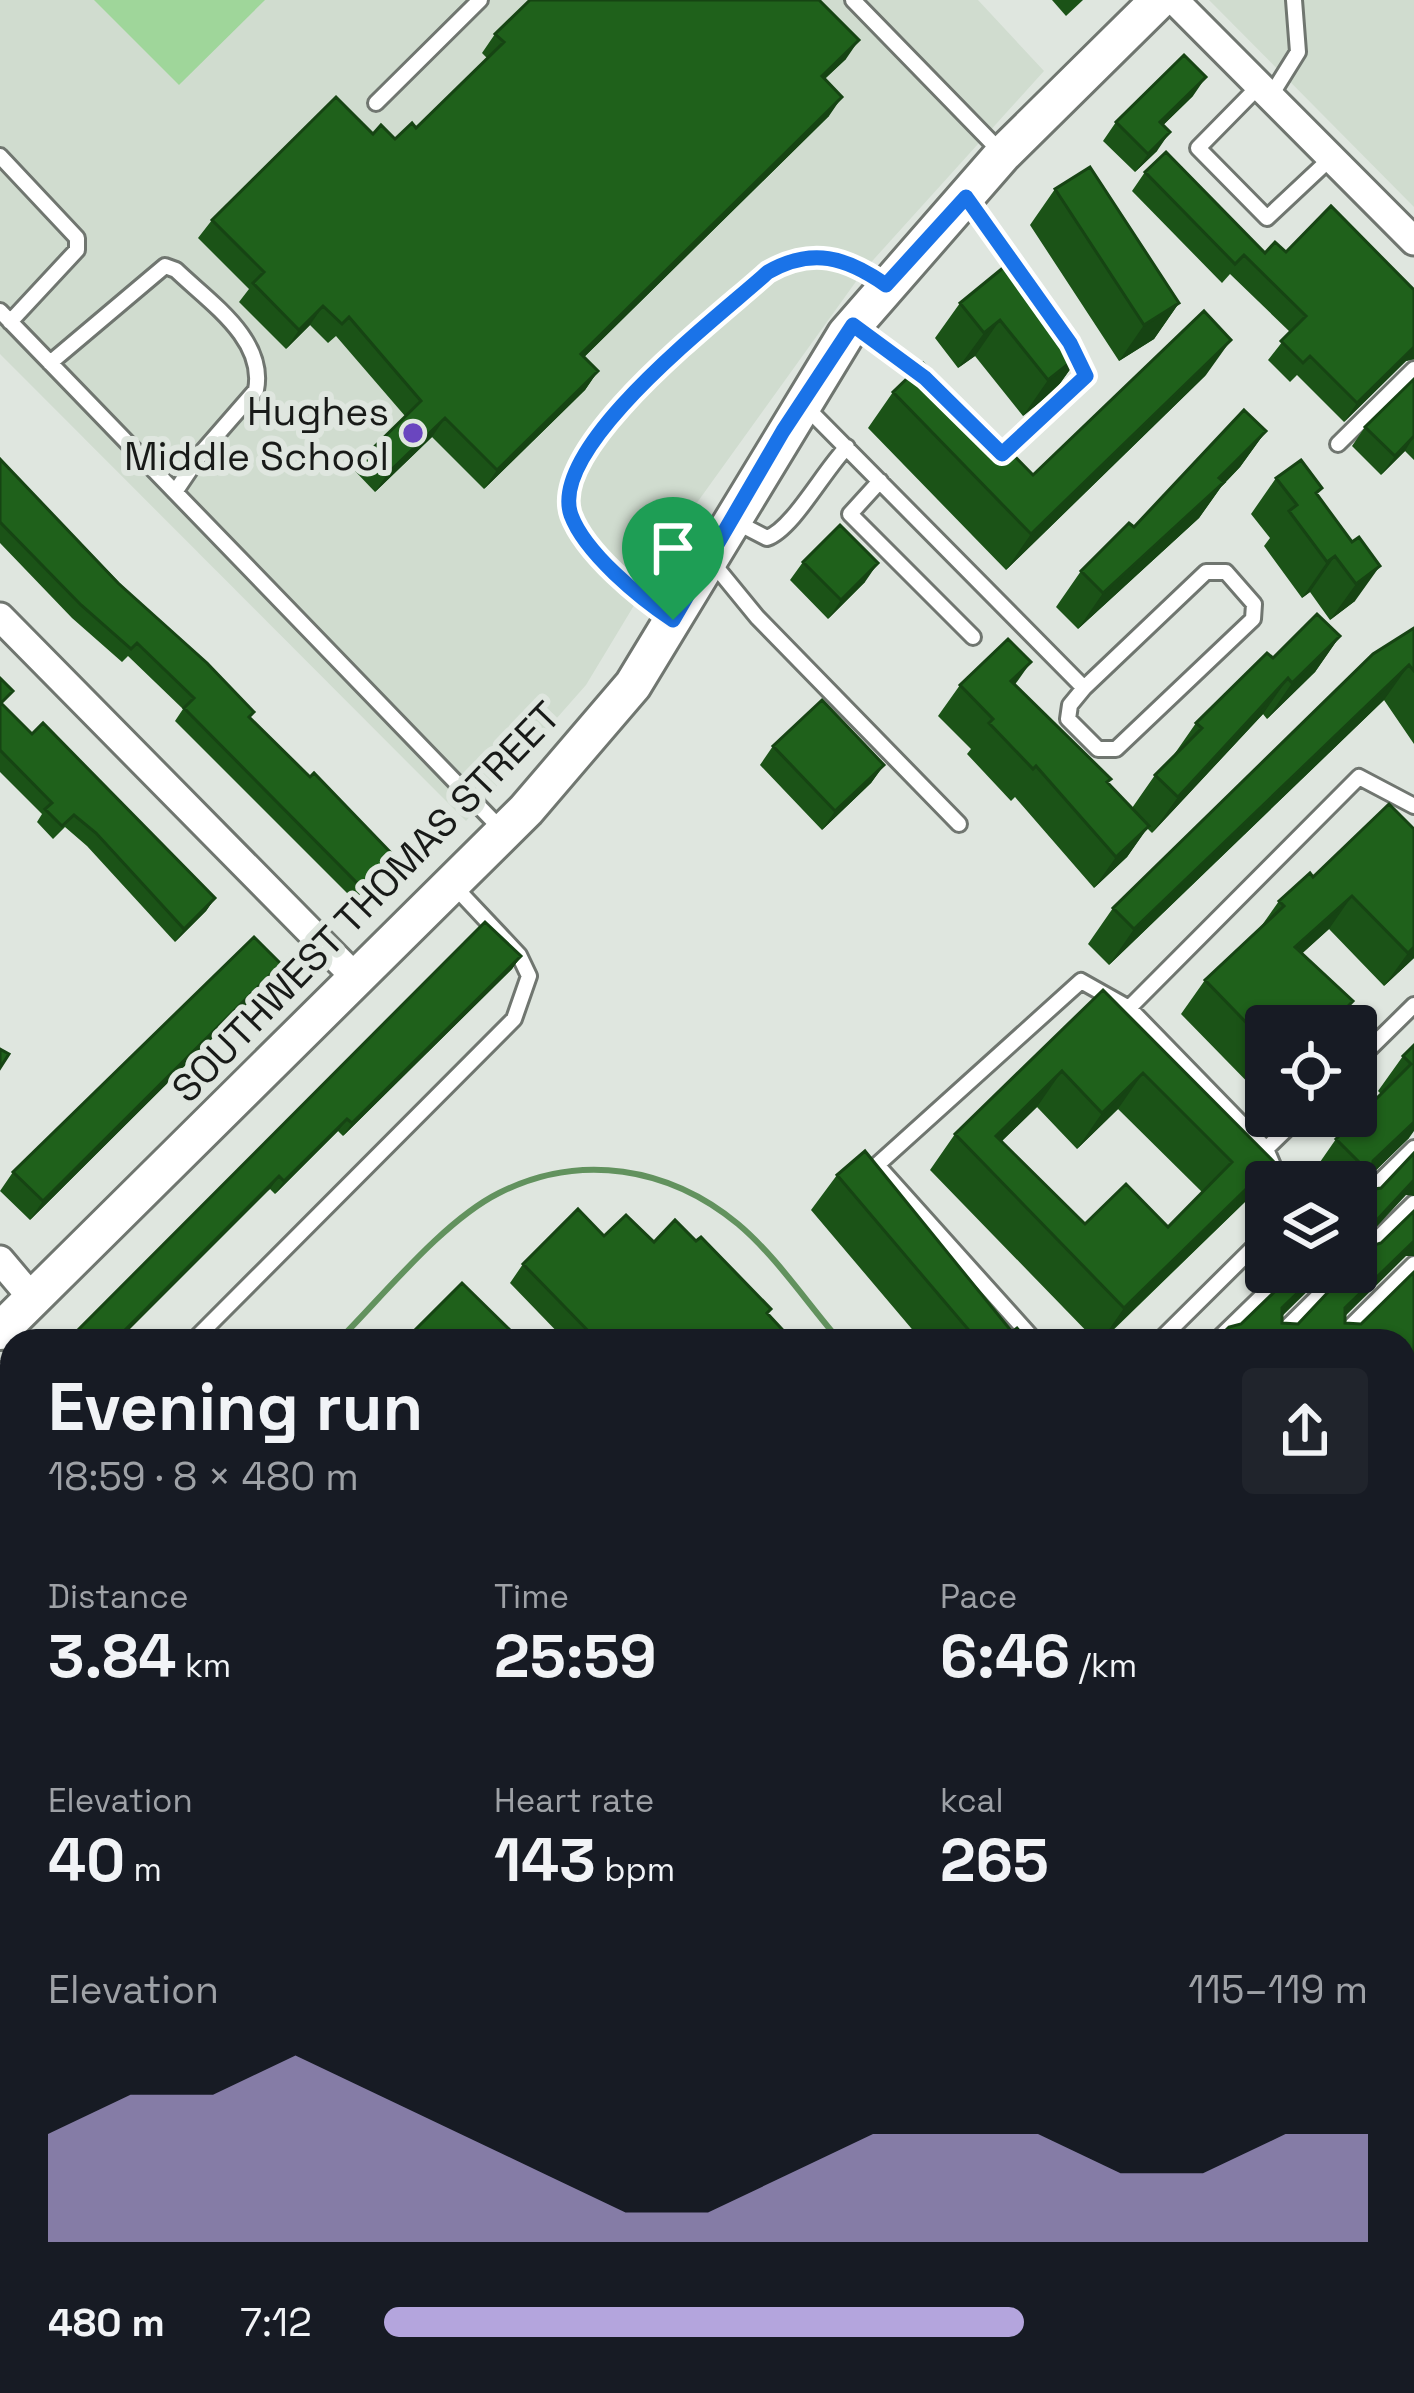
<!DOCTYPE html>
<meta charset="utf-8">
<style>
body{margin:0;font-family:"Space Grotesk",sans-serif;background:#20242c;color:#f1f3f6;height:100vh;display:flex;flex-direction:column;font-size:45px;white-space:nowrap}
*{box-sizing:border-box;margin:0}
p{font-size:39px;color:#9ea1a6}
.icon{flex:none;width:66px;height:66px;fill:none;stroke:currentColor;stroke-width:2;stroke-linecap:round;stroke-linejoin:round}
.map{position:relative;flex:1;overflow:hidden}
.drawer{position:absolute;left:0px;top:1329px;width:1416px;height:1065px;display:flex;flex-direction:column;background:#171b24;border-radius:36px 36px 0 0;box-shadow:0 3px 9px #0004}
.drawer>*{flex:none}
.controls{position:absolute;left:1245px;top:1005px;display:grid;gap:24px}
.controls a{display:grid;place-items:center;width:132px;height:132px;border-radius:12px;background:#171b24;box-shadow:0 3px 9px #0004;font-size:60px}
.pin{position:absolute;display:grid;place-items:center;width:102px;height:102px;color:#fff;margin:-123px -51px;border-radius:50% 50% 50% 0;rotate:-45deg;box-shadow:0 0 12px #0007}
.pin .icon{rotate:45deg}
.round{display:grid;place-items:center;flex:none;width:126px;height:126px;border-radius:12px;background:#20242c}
.head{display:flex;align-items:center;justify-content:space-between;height:204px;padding:0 48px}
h1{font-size:66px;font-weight:700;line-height:90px}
.metrics{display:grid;grid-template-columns:repeat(3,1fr);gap:18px;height:204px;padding:12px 48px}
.metrics div{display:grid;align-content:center}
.metrics b{font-size:60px;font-weight:700}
.metrics small{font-size:33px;font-weight:400}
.metrics p{font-size:33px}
.chart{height:336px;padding:24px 48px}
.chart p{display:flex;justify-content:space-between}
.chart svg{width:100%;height:216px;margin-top:12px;fill:#b4a5dd;opacity:.7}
ul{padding:0 48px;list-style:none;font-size:39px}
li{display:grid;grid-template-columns:192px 144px 1fr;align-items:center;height:90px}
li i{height:30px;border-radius:15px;background:#b4a5dd}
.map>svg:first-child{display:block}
</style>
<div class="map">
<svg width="1414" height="2393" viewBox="0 0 1414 2393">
<rect width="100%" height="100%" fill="#dfe6df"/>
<path fill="#d0dccf" d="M0,0H978L1044,71L865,269L691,511L586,685L466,821L0,354Z
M1209,0H1414V207Z
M1414,1264V1831L1404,1825V1341Z
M177,2382H720L731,2393H165Z"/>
<path fill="#9fd69a" d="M94,0H265L179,85Z"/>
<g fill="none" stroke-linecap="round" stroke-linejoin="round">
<path stroke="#62925e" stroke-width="6" d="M338,1341C383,1296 443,1221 499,1193C580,1152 669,1167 738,1224C776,1256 807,1303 840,1341
M0,1452L12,1457
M1404,1945L1414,1955"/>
<g stroke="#707670" stroke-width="20">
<path id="lane" d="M853,0L999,150
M1259,86L1198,148L1267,218L1331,158
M1270,97L1298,52L1294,0
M376,103L480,0
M0,156L77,238V250L10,322
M966,197L1057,325
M0,311L501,829
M857,328L926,379
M50,363L165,266L176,270C209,302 266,339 256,390L202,452L175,492
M805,406L1084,688L1070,705L1068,719L1098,749H1116L1253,619L1254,604L1226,572H1206L1084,688
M1338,444L1414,369
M998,450L1002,454L1086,377L1070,343
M880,481L850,514L973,637
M736,522L767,538C793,529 824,470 847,447
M712,562L757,617L959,824
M672,620C640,599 584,552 571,514C548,445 721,315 768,272C812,247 846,257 886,285
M1129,1008L1266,1149
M1356,1062L1414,1005
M1280,1182L1266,1149L1300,1116
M1356,1205L1414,1148
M1356,1260L1414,1203
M193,1341L514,1019L529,976L519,955L454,886
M1035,1341L877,1165L1081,981L1129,1008L1359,777L1414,806
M1159,1341L1266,1235
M1216,1341L1287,1272
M1273,1341L1343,1272
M1336,1341L1414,1264
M0,1370L12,1380
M1404,1443L1414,1434
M1404,1609L1414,1619
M1404,1668L1414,1658
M0,2172L12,2175
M1404,2215L1414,2223
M1404,2302L1414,2310
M1404,2377L1414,2387
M1347,2382L1358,2393
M16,2393L26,2382
M918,2393L930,2382
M1053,2393L1062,2382"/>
</g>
<g stroke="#707670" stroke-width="33">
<path id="street" d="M1174,0L1414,241
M0,617L355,977
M0,1260L33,1299
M0,1537L12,1541
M1009,2382L1020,2393"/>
</g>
<g stroke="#707670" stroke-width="42">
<path id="secondary" d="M0,1331L526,810L633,685L846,334L1003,154L1159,0"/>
</g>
<g stroke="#517c4e" stroke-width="48">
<path id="primary" d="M1404,2053L1414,2038
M1404,2151L1414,2134
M1201,2393L1208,2382
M1253,2393L1260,2382"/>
</g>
<use href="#lane" stroke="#fff" stroke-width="14"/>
<use href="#street" stroke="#fff" stroke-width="27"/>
<use href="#secondary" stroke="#fff" stroke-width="36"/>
<use href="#primary" stroke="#a9d0a6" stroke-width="42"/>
</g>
<path fill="#1b5317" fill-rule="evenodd" d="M1052,0H1083L1066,16Z
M495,34L846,59L824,79L829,116L584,357L598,371L585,390L484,489L432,437L375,492L355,471L368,453L405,416L336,336L328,343L310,325L286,349L239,302L249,289L198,238L212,220L373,134L395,139L416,128L487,58L482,53Z
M1193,96L1163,125L1157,151L1135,172L1103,141L1116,122Z
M1145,172L1265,253L1286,252L1414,290V359L1406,361L1344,422L1297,375L1290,382L1268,360L1290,332L1230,274L1222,283L1132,191Z
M1055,189L1179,303L1154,339L1119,361L1030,225Z
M960,303L1081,354L1056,389L1023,416L975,356L958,368L935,338Z
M1206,375L1006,570L868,428L893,392L1033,475Z
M1414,379V460L1405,451L1381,475L1352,446L1365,427Z
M1266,431L1240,467L1221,487L1199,518L1078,629L1056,607L1081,571L1134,527Z
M0,459L250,718L386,868L354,900L175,721L183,709L128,656L122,662L72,618L0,543Z
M1276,478L1318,495L1352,542L1359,537L1355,601L1330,620L1310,592L1302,598L1264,546L1270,538L1251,514Z
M803,562L865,582L828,619L790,580Z
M1414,628V744L1384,700L1109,965L1088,944L1113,908Z
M1340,636L1315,672L1267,719L1263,714L1152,833L1147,828L1127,857L1094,888L1015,797L1011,801L967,754L971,749L938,716L960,685H1014L1132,808L1155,775L1171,759L1196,723L1273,658Z
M0,678L3,705L32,734L215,898L206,911L175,942L87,846L65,827L53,839L37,822L42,814L0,772Z
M773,746L884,765L871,783L822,830L760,765Z
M1414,829V958L1384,986L1329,929L1302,953L1266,1026L1265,1100L1181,1014L1205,980L1260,928L1279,901L1313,877Z
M521,956L512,969L343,1136L338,1131L275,1194L270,1189L67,1341Z
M281,964L268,983L30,1220L0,1191L13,1172Z
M1103,990L1274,1162L1249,1198L1102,1341H1096L930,1170L955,1134ZM1037,1107L1077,1149L1118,1109L1202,1192L1168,1227L1085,1224L1002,1141Z
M1414,1045L1409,1138L1372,1174L1356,1197V1182H1317L1311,1175L1336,1139L1381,1094L1378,1091L1403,1056Z
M837,1175L1012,1332L1028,1341H922L811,1210Z
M604,1236L654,1242L696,1241L771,1309L768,1314L793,1341H566L510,1283L523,1264Z
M12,1598V1762L0,1750V1610Z
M1414,1674V1784L1404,1799V1692Z
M417,2382H490L479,2393H428Z
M569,2382H733L744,2393H580Z
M768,2382H826L815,2393H779Z"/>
<path fill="#164413" d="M859,40L846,59L808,95L822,76Z
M1206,77L1193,96L1147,141L1160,122Z
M842,97L829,116L568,373L581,354Z
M1170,132L1157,151L1135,172L1148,154Z
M1179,303L1154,339L1119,361L1144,325Z
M323,306L310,325L286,349L299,330Z
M1000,320L975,356L958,368L984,333Z
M1231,340L1206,375L1006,570L1031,534Z
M1414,347V359L1406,361L1344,422L1357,403Z
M1081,354L1056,389L1023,416L1048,380Z
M598,371L585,390L484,489L497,470Z
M445,418L432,437L375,492L388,473Z
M1266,431L1240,467L1221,487L1199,518L1078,629L1103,593Z
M1414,436L1405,451L1381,475L1395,456Z
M1335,556L1310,592L1302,598L1327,562Z
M878,563L865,582L828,619L841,600Z
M1380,566L1355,601L1330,620L1356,584Z
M1340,636L1315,672L1267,719L1292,683Z
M1031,662L1009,693L1011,681Z
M1409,665L1384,700L1109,965L1134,929Z
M1288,678L1263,714L1152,833L1178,797Z
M884,765L871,783L822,830L835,811Z
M1149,826L1127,857L1094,888L1116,857Z
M394,856L386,868L354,900L362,888Z
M1352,896L1329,929L1272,981L1295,947Z
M215,898L206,911L175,942L184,929Z
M1414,947V958L1384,986L1408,953Z
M521,956L512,969L343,1136L352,1123Z
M281,964L268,983L30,1220L43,1201Z
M1353,1001L1336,1026H1329Z
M1062,1071L1037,1107L981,1161L996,1136Z
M1143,1073L1118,1109L1077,1149L1102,1113Z
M347,1119L338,1131L275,1194L284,1181Z
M1414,1122V1131L1409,1138L1371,1175L1373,1161Z
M1274,1162L1249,1198L1101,1341L1124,1308Z
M279,1176L270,1189L118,1341H114Z
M1414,1180V1196L1406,1195L1356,1249V1238Z
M1414,1241V1256H1406L1328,1333L1345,1308Z
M1319,1272H1327L1265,1333L1282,1308Z
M1414,1371V1379L1404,1388V1380Z
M12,2358V2363L0,2377V2372Z
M483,2382H490L479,2393H472Z
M820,2382H826L815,2393H809Z"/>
<path fill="#1f611b" stroke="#164413" stroke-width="3" fill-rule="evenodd" d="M530,0H819L859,40L822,76L842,97L581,354L598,371L497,470L445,418L388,473L368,453L421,401L349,317L342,324L323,306L299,330L253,283L264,272L212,220L336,97L373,134L381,125L395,139L412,123L416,128L504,42L495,34Z
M1184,55L1206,77L1160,122L1170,132L1148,154L1116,122Z
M1166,152L1265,253L1275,242L1286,252L1331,206L1414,290V347L1357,403L1310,356L1303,363L1281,341L1306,316L1244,255L1235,264L1145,172Z
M1090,167L1179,303L1144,325L1055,189Z
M1009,263L1081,354L1048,380L1000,320L984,333L960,303Z
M1204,311L1231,340L1031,534L893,392L923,363L1033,475Z
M1414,379V436L1395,456L1365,427Z
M1244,410L1266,431L1219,478L1224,482L1103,593L1081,571L1129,523L1134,527Z
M0,459L118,583L207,663L254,712L249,717L310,777L314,773L394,856L362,888L184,708L194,698L137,643L131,649L81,605L0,522Z
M1301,460L1322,488L1316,493L1352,542L1359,537L1380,566L1356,584L1335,556L1327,562L1289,511L1297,505L1276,478Z
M840,525L878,563L841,600L803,562Z
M1317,614L1340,636L1292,683L1288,678L1178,797L1155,775L1202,728L1196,723L1267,653L1273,658Z
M1414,628V671L1409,665L1134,929L1113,908L1373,654Z
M1008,639L1031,662L1011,681L1111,779L1107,782L1149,826L1116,857L1036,766L1033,769L989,723L993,719L960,685Z
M0,678L13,691L1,703L32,734L43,723L215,898L184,929L96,833L74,815L62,826L45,809L52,803L0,750Z
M822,700L884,765L835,811L773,746Z
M1389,804L1414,829V947L1408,953L1352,896L1295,947L1353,1001L1329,1026H1266V1043L1205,980L1284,906L1279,901L1310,873L1313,877Z
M485,922L521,956L352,1123L347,1119L284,1181L279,1176L114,1341H67Z
M254,937L281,964L43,1201L13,1172Z
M1103,990L1274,1162L1124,1308L955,1134ZM1062,1071L1102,1113L1143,1073L1232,1162L1168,1227L1126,1184L1085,1224L996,1136Z
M1414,1045V1122L1373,1161L1372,1175L1336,1139L1411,1064L1403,1056Z
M0,1049L9,1054L0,1068Z
M865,1151L1012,1332L1017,1328L1028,1341H978L837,1175Z
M1414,1153V1180L1362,1236L1356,1238V1202L1368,1190L1381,1188Z
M578,1209L604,1236L626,1215L654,1242L675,1220L696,1241L701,1237L771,1309L767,1313L793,1341H598L523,1264Z
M1414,1211V1241L1345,1308V1323L1361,1324L1414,1272V1371L1404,1380V1341H1215L1229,1327L1241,1324L1295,1272H1319L1282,1308V1323L1298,1324L1347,1272H1356V1263L1371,1246L1381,1243Z
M462,1283L521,1341H404Z
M12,1598V1733L0,1721V1610Z
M1414,1680V1784L1412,1787L1404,1783V1698Z
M0,2170V2220H12V2358L0,2372Z
M166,2382H399L404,2388L399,2393H155Z
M453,2382H483L472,2393H464Z
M605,2382H733L744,2393H608V2385Z
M800,2382H820L810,2392Z"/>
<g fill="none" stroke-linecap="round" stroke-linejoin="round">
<g stroke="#fff" stroke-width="24">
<path id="route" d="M966,197L1070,343L1086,376L1002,454L925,378L853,325L783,431L673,620C640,598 585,553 571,515C547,446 721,315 768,272C812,247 846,257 886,285Z"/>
</g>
<use href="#route" stroke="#1a73e8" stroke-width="15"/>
</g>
<circle fill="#6a46bf" stroke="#dfe6df" stroke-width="4.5" cx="413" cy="433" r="12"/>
<g text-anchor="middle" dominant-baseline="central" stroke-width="12" stroke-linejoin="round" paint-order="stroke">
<g font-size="39" fill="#181a18" stroke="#dfe6df" text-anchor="end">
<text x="389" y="411">Hughes<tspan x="389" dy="45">Middle School</tspan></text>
</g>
<g font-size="39" fill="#181a18" stroke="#dfe6df">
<text transform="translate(366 902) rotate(-46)">SOUTHWEST THOMAS STREET</text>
</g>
</g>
</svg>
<div class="controls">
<a><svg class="icon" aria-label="locate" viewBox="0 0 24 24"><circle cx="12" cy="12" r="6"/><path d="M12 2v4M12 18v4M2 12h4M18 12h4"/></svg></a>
<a><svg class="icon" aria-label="layers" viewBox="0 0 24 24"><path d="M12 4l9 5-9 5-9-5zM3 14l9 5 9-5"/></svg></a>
</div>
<div class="pin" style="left:673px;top:620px;background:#1e9e55"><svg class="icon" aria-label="arrive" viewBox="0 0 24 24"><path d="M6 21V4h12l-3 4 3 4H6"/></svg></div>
<section class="drawer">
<div class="head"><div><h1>Evening run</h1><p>18:59 · 8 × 480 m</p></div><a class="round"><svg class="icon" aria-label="share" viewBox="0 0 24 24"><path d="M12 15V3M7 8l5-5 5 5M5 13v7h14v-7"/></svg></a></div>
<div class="metrics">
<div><p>Distance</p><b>3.84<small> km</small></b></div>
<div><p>Time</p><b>25:59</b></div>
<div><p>Pace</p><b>6:46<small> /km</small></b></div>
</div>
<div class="metrics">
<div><p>Elevation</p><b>40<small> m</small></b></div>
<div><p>Heart rate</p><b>143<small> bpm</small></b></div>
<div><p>kcal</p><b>265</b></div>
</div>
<div class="chart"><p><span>Elevation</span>115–119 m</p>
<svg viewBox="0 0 160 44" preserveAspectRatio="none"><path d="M0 44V22L10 14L20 14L30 6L40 14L50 22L60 30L70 38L80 38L90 30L100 22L110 22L120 22L130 30L140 30L150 22L160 22V44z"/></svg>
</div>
<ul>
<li><b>480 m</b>7:12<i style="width:65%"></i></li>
</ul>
</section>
</div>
